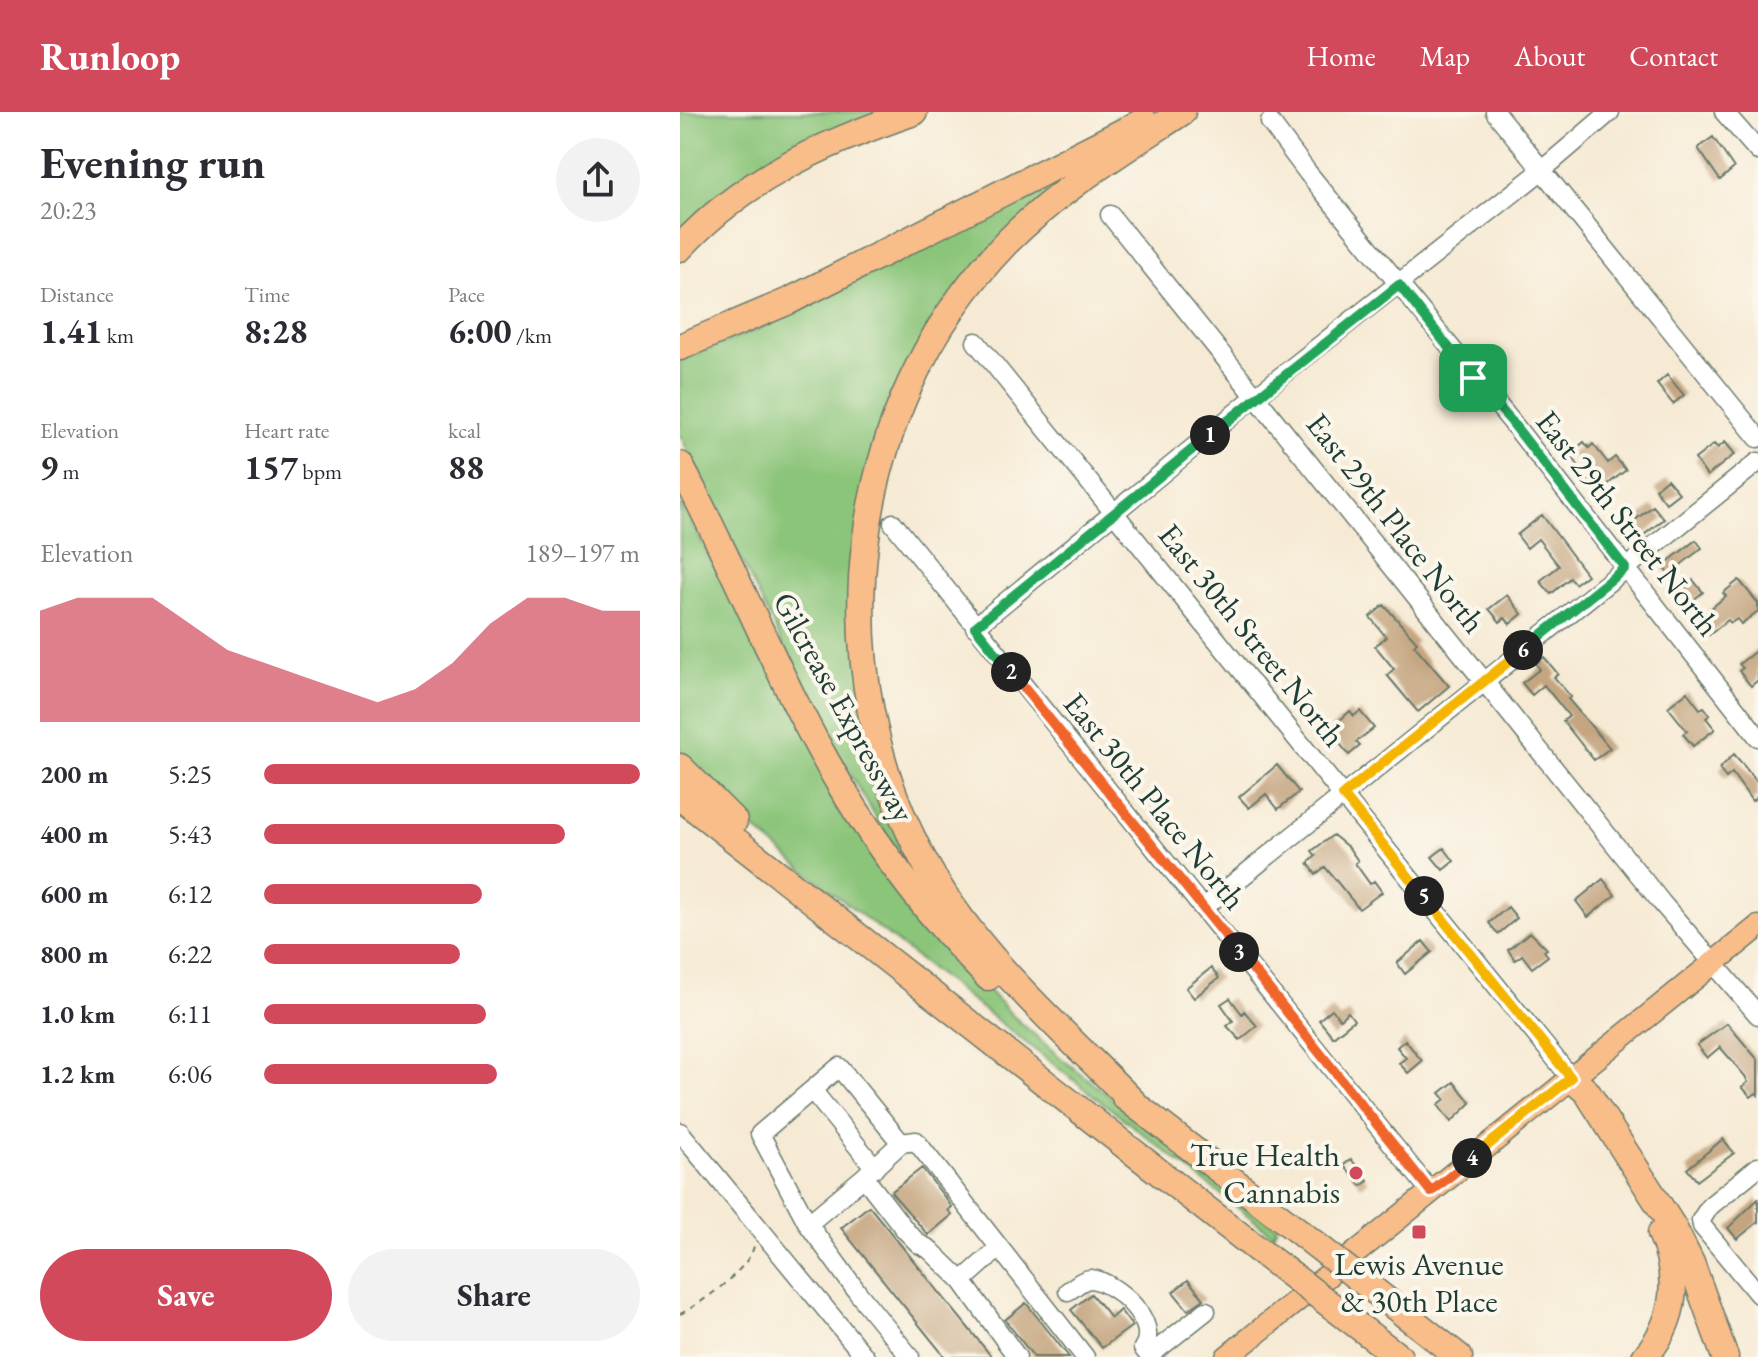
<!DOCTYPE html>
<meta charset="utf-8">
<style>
body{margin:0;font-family:"EB Garamond",serif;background:#f2f2f3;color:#2b2b33;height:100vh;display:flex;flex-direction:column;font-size:30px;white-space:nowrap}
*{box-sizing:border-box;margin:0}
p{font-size:26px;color:#7c7c81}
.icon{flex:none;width:44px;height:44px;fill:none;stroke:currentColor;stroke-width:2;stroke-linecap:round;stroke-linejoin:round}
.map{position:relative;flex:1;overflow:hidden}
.drawer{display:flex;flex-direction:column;background:#fff;width:680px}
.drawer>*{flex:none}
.pin{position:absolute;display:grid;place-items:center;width:68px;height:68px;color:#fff;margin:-34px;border-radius:16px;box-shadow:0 4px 12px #0006}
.km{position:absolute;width:40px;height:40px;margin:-20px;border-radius:50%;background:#222;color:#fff;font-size:22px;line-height:40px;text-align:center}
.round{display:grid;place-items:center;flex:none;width:84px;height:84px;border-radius:42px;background:#f2f2f3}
.headline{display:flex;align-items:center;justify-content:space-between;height:136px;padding:0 40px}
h1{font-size:44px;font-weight:700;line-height:60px}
.stats{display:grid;grid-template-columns:repeat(3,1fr);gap:12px;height:136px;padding:8px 40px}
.stats div{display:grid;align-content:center}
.stats b{font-size:34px;font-weight:700}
.stats small{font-size:22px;font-weight:400}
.stats p{font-size:22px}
.chart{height:224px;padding:16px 40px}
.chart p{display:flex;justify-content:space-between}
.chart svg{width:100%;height:144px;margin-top:8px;fill:#d1495b;opacity:.7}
.button{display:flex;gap:16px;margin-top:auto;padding:16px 40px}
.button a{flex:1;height:92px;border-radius:48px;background:#d1495b;color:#fff;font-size:32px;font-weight:700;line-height:92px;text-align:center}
.button a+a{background:#f2f2f3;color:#2b2b33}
ul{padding:0 40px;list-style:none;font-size:26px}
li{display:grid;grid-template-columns:128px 96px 1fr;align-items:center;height:60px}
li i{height:20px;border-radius:10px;background:#d1495b}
header{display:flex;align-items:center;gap:48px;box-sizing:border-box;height:112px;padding:0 40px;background:#d1495b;color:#fff}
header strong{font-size:38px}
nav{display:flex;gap:44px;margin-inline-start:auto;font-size:28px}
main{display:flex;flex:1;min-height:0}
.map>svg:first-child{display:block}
</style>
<header>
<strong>Runloop</strong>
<nav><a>Home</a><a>Map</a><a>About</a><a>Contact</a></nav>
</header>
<main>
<section class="drawer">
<div class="headline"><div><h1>Evening run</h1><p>20:23</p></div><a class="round"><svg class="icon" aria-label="share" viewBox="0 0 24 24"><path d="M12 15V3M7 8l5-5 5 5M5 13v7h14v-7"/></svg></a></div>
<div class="stats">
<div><p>Distance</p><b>1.41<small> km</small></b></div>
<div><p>Time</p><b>8:28</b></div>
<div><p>Pace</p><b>6:00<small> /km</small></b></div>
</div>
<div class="stats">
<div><p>Elevation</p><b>9<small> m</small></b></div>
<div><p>Heart rate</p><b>157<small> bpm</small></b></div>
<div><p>kcal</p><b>88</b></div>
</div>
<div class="chart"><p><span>Elevation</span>189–197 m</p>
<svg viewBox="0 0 160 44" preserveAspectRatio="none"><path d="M0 44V10L10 6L20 6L30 6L40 14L50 22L60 26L70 30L80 34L90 38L100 34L110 26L120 14L130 6L140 6L150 10L160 10V44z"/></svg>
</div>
<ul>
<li><b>200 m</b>5:25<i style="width:100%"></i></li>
<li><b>400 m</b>5:43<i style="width:80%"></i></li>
<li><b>600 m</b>6:12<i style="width:58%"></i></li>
<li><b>800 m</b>6:22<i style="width:52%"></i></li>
<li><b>1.0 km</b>6:11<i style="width:59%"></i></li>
<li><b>1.2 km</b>6:06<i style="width:62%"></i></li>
</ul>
<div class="button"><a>Save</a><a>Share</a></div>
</section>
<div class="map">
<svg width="1078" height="1245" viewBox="0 0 1078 1245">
<rect width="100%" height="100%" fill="#fbf7ec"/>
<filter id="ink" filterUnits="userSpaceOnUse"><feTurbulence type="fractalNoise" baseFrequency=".0125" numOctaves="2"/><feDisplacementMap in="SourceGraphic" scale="16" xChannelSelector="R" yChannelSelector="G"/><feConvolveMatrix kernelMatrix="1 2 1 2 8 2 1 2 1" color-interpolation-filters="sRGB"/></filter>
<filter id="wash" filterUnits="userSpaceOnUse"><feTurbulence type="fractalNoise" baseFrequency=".006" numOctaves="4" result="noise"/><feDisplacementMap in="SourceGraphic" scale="32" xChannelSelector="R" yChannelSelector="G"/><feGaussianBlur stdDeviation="1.8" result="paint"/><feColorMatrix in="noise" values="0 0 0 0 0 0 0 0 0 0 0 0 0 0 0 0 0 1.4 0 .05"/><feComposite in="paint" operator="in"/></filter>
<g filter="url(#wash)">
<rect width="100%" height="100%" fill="#f6ead4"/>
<path fill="#8bc579" stroke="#558156" stroke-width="2" d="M0,0H204L132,25L43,80L0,118Z
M390,60L240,237L175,468L239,767L205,721L148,625L0,323V249L102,207Z
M0,390L39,462L262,830L332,903L381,946L597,1115L593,1123L116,752L35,683L0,644Z"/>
<g id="blocks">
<path fill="#c5a580" d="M1033,25L1054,56L1040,68L1018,36Z
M987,263L1004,283L993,292L977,272Z
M904,330L909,336L913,332L928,351L935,345L946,358L918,380L890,342Z
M1045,330L1055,342L1027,364L1015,347L1034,332L1038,336Z
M987,367L999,381L986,391L975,377Z
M973,394L984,407L960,426L949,413Z
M862,403L907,463L895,472L890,466L871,482L860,469L879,454L858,427L847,436L837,423Z
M1016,428L1022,436L989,462L982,454Z
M1013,468L1023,480L1011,490L1007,489L1000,481Z
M1059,468L1078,491V499L1061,512L1057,507L1051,511L1048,508L1029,523L1017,508L1046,484L1043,481Z
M827,483L842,502L830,512L825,506L820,510L809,497Z
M704,493L737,530L734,533L769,574L738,600L707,563L714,557L695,534L706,525L690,505Z
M1078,537V568L1071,574L1059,559L1063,556L1059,552Z
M864,545L878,562L874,565L891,585L888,587L930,636L914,648L883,609L889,604L864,573L852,583L842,571L860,557L856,552Z
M1007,580L1020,597L1024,595L1030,603L1026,606L1035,617L1013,634L1003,622L1007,619L988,595Z
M670,599L674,604L680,599L694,616L676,630L680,634L669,643L649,618Z
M1054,642L1078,671V684L1072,689L1052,661L1046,666L1039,657Z
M597,653L619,680L598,697L586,682L569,696L559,685Z
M653,723L669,736L678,749L675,751L690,772L694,769L702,780L679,797L645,755L636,762L628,751L636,744L632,739Z
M764,736L774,749L763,758L752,745Z
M923,767L935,783L908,805L896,789Z
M828,795L837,806L818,822L809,811Z
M850,820L867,837L864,839L868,844L852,856L842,843L835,848L828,838Z
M743,829L752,840L725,862L717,851Z
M531,856L539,866L514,886L506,876Z
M550,886L562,902L564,899L577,914L560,928L547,914L553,909L541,892Z
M652,897L660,907L668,900L674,908L653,925L639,908Z
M1047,911L1078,948V983L1076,981L1071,985L1062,975L1068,970L1065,964L1040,935L1027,946L1017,933Z
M725,928L742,949L728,961L719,951L726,946L717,935Z
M774,970L791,991L771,1010L758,993L765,987L760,981Z
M1043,1027L1054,1041L1017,1069L1007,1057Z
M671,1047L688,1069L681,1074L664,1053Z
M242,1056L272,1095L268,1098L272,1103L248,1123L211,1080Z
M1078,1087V1110L1057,1127L1048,1116Z
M189,1094L312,1245H265L161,1116Z
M508,1168L524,1187L508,1198L493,1180Z
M411,1182L431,1206L440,1198L452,1214L422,1236L391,1198Z
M346,1191L389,1245H354L325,1208Z"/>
</g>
</g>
<g filter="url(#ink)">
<use href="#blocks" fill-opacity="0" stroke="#6a7a6c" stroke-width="2"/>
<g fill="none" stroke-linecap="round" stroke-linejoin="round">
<g stroke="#6a7a6c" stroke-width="21">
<path id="minor" d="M815,0L1078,326
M1044,0L1078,39
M590,10L628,61L831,309L1078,625
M430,103L981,790L1078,903
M296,230L891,966
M213,411L751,1080
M295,515L576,284L861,59L930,0
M523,796L1078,350
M132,978L195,1056
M0,1020L185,1245
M221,1031L236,1029L405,1245
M1078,1055L1030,1094L1021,1108L1022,1114L1078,1182
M184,1065L221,1031L159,955L80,1022L128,1112L178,1181L230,1245
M128,1112L184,1065L226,1119L239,1132L249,1137L282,1169L337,1245
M282,1169L319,1136
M388,1179C395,1175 402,1167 411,1167C436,1170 481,1211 463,1236L470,1245
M469,1244L526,1199"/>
</g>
<g stroke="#6a7a6c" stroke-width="25">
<path id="major" d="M547,1245L1078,815"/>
</g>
<g stroke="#6a7a6c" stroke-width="29">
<path id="highway" d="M0,136C64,66 146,30 234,0
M0,235L109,189L464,9
M0,353C56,458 99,570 160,673C202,742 251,807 308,865
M0,655L54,709
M0,685L581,1140
M891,966L907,980L993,1115L1011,1151L1045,1245
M445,985L604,1108
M459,996C386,921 301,849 249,758C136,559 166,296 326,131C378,78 441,40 502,0
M714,1194L779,1245
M690,1223L719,1245
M965,1245C997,1207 1000,1165 981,1121"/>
</g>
<path stroke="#6a7a6c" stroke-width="2" stroke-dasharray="6 6" stroke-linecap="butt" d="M0,1202C21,1192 69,1157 74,1134"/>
<use href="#minor" stroke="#fff" stroke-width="18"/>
<use href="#major" stroke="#f8bd89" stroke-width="22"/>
<use href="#highway" stroke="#f8bd89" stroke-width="26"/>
<g stroke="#6a7a6c" stroke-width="29" stroke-linecap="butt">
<path id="highway-bridge" d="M604,1108L714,1194
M581,1140L690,1223"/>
</g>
<use href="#highway-bridge" stroke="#f8bd89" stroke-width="26"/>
</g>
</g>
<g fill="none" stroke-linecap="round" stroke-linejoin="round" filter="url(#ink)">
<g stroke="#fff" stroke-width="16">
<path id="split-1" d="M530,323L719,173L793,266"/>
</g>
<g stroke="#fff" stroke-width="16">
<path id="split-2" d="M331,560L295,515L530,323"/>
</g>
<g stroke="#fff" stroke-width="16">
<path id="split-3" d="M331,560L559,840"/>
</g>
<g stroke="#fff" stroke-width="16">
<path id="split-4" d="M559,840L751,1080L792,1046"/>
</g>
<g stroke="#fff" stroke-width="16">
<path id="split-5" d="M744,784L891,966L792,1046"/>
</g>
<g stroke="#fff" stroke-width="16">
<path id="split-6" d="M744,784L663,683L843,538"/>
</g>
<g stroke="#fff" stroke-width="16">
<path id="split-7" d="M793,266L831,309L945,456L843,538"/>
</g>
<use href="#split-1" stroke="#22a559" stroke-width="10"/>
<use href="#split-2" stroke="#22a559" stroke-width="10"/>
<use href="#split-3" stroke="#f0652b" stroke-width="10"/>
<use href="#split-4" stroke="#f0652b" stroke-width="10"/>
<use href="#split-5" stroke="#f5b400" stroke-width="10"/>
<use href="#split-6" stroke="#f5b400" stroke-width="10"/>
<use href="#split-7" stroke="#22a559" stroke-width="10"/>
</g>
<g fill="#d1495b" stroke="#fbf7ec" stroke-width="3">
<circle cx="676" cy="1061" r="8"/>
<rect x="731" y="1112" width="16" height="16" rx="4"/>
</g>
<g text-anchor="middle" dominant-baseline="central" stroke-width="8" stroke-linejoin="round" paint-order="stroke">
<g font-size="32" fill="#1f3d34" stroke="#fbf7ec">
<text transform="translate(716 411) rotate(52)">East 29th Place North</text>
<text transform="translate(948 411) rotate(52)">East 29th Street North</text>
<text transform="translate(572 523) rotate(51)">East 30th Street North</text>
<text transform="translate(164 595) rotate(61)">Gilcrease Expressway</text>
<text transform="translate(475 689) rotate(51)">East 30th Place North</text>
</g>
<g font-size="32" fill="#1f3d34" stroke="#fbf7ec" text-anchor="end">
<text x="660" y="1043">True Health<tspan x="660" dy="37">Cannabis</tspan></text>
<text x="739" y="1152" text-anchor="middle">Lewis Avenue<tspan x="739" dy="37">&amp; 30th Place</tspan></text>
</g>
</g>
</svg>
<div class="pin" style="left:793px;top:266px;background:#1e9e55"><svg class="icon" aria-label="arrive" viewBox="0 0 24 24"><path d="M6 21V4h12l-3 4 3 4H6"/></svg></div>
<b class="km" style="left:530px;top:323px">1</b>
<b class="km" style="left:331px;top:560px">2</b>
<b class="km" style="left:559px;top:840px">3</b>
<b class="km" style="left:792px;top:1046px">4</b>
<b class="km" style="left:744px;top:784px">5</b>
<b class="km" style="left:843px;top:538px">6</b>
</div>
</main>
